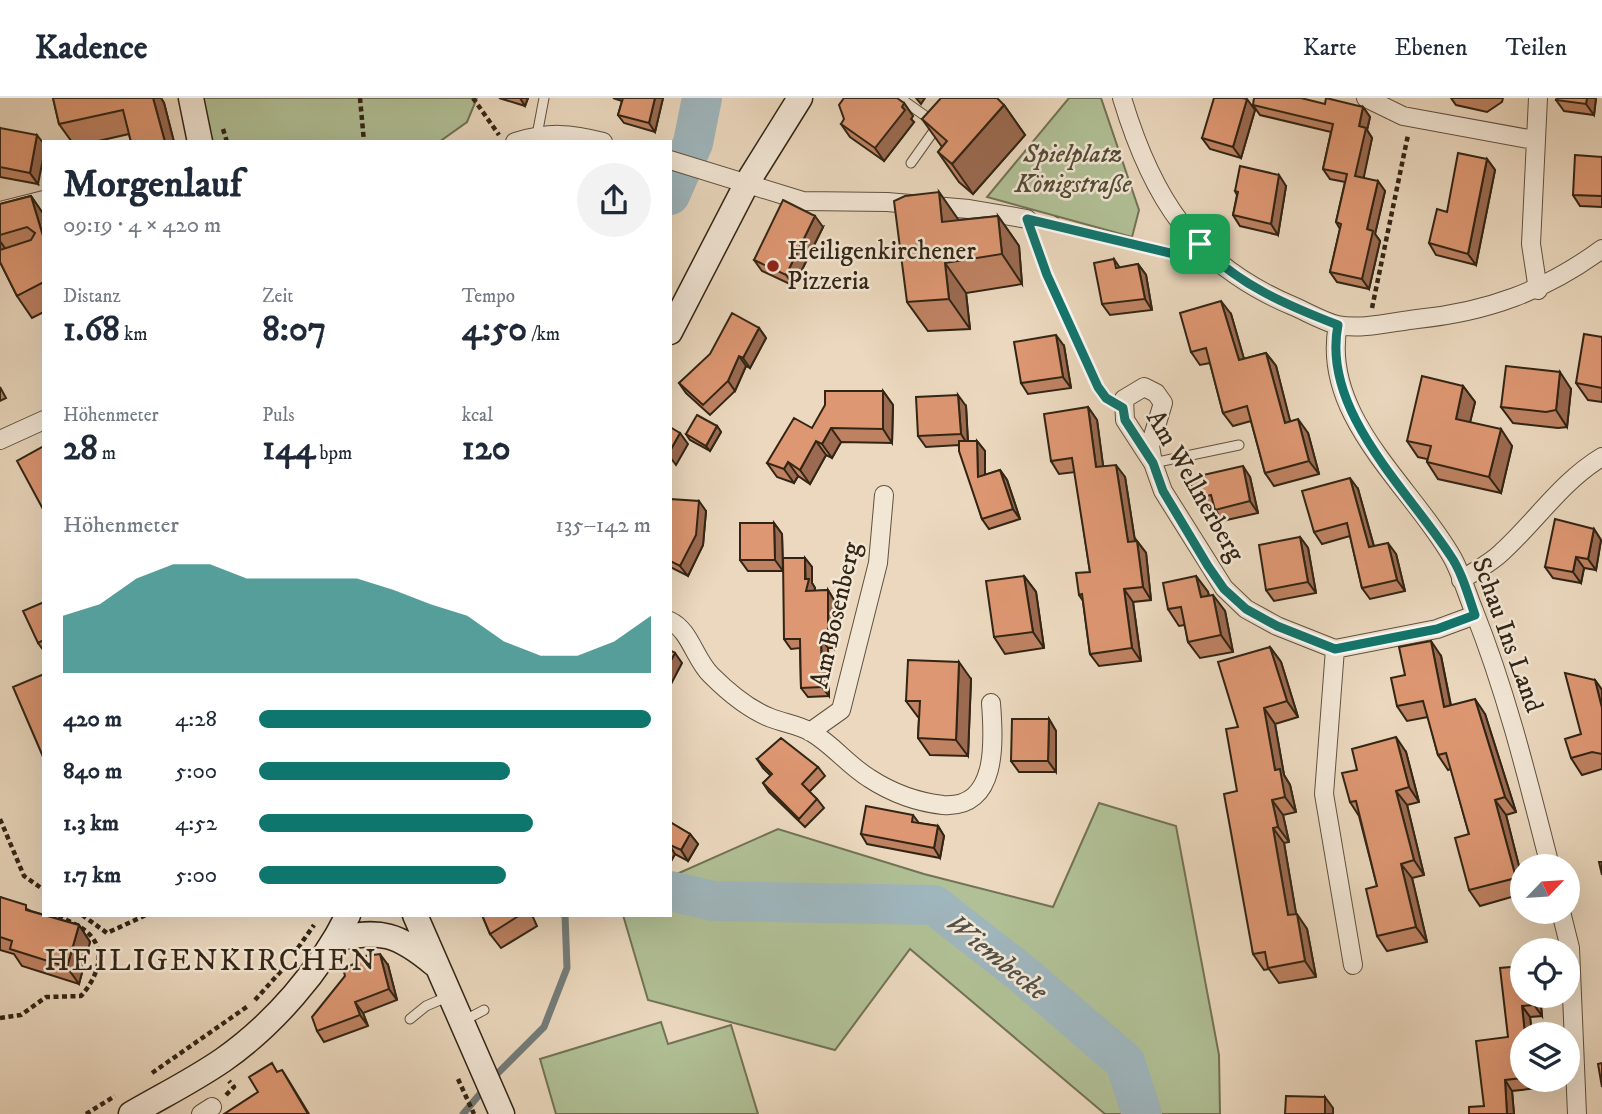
<!DOCTYPE html>
<html lang="de">
<meta charset="utf-8">
<style>
body{margin:0;font-family:"IM FELL DW Pica",serif;background:#f2f2f3;color:#1f2937;height:100vh;display:flex;flex-direction:column;font-size:26px;white-space:nowrap}
*{box-sizing:border-box;margin:0}
p{font-size:23px;color:#747a83}
.icon{flex:none;width:38px;height:38px;fill:none;stroke:currentColor;stroke-width:2;stroke-linecap:round;stroke-linejoin:round}
.map{position:relative;flex:1;overflow:hidden}
.drawer{position:absolute;left:42px;top:42px;width:630px;height:777px;display:flex;flex-direction:column;background:#fff;border-radius:0px;box-shadow:0 7px 28px #0002}
.drawer>*{flex:none}
.needle{width:46px;rotate:65deg}
.fabs{position:absolute;left:1510px;top:756px;display:grid;gap:14px}
.fabs a{display:grid;place-items:center;width:70px;height:70px;border-radius:50%;background:#fff;box-shadow:0 7px 28px #0002;font-size:35px}
.pin{position:absolute;display:grid;place-items:center;width:60px;height:60px;color:#fff;margin:-30px;border-radius:14px;box-shadow:0 4px 10px #0006}
.round{display:grid;place-items:center;flex:none;width:74px;height:74px;border-radius:37px;background:#f2f2f3}
.summary{display:flex;align-items:center;justify-content:space-between;height:119px;padding:0 21px}
h1{font-size:38px;font-weight:700;line-height:52px}
.stats{display:grid;grid-template-columns:repeat(3,1fr);gap:10px;height:119px;padding:7px 21px}
.stats div{display:grid;align-content:center}
.stats b{font-size:35px;font-weight:700}
.stats small{font-size:19px;font-weight:400}
.stats p{font-size:19px}
.chart{height:196px;padding:14px 21px}
.chart p{display:flex;justify-content:space-between}
.chart svg{width:100%;height:126px;margin-top:7px;fill:#0f766e;opacity:.7}
ul{padding:0 21px;list-style:none;font-size:23px}
li{display:grid;grid-template-columns:112px 84px 1fr;align-items:center;height:52px}
li i{height:18px;border-radius:9px;background:#0f766e}
header{display:flex;align-items:center;gap:42px;box-sizing:border-box;height:98px;padding:0 35px;background:#fff;border-bottom:2px solid #e0e1e3}
header strong{font-size:33px}
nav{display:flex;gap:38px;margin-inline-start:auto;font-size:24px}
.map>svg:first-child{display:block}
</style>
<header>
<strong>Kadence</strong>
<nav><a>Karte</a><a>Ebenen</a><a>Teilen</a></nav>
</header>
<div class="map">
<svg width="1602" height="1016" viewBox="0 0 1602 1016">
<rect width="100%" height="100%" fill="#ebd8be"/>
<filter id="stains"><feTurbulence type="fractalNoise" baseFrequency=".00286" numOctaves="4"/><feColorMatrix values="0 0 0 0 .2 0 0 0 0 .09 0 0 0 0 .02 0 0 0 .5 -.17"/></filter>
<radialGradient id="worn" r=".72"><stop offset=".6" stop-color="#630" stop-opacity="0"/><stop offset="1" stop-color="#630" stop-opacity=".3"/></radialGradient>
<path fill="#b1c096" stroke="#727256" stroke-width="2" d="M203,0H477L467,24L439,44H212Z
M1069,0H1101L1139,112L1132,139L987,99Z
M1099,705L1176,728L1219,957L1220,1016H1105L910,851L835,952L648,902L623,817H670V779L778,731L924,776L1053,809Z
M661,924L668,946L731,927L758,1016H556L540,961Z"/>
<g fill="none" stroke-linecap="round" stroke-linejoin="round">
<path stroke="#737c7a" stroke-width="7" d="M492,981L544,929L567,870L565,817
M463,1016L485,990"/>
<path stroke="#9fb6bd" stroke-width="40" d="M670,97L693,45L702,0
M670,793L713,803L934,807L1025,878L1125,964L1142,1016"/>
<g stroke="#60523f" stroke-width="11">
<path id="lane" d="M900,0L938,27L911,65
M537,37L544,0
M1153,365L1239,347
M410,921L426,908L447,899
M463,923L484,912"/>
</g>
<g stroke="#60523f" stroke-width="20">
<path id="street" d="M1122,0C1152,100 1193,166 1293,208C1307,214 1322,223 1337,227C1361,232 1392,224 1417,221C1487,214 1545,193 1602,151
M1366,0L1403,18L1534,42
M515,44C548,34 570,35 603,44
M670,62L803,103L887,104L969,111L1027,121
M0,113L44,102
M1538,192L1531,146L1538,0
M1338,227C1320,318 1411,387 1452,459C1461,475 1467,496 1474,513C1507,596 1528,682 1550,768
M0,342L44,322
M1153,365L1150,348L1163,305L1156,295L1144,289L1124,301L1125,322L1153,365L1163,393L1224,490L1246,511L1277,528L1335,551
M1461,482C1475,473 1491,465 1502,454C1536,423 1562,383 1602,359
M670,523C690,532 695,562 711,577C727,593 750,612 771,620C784,625 799,627 811,634C832,646 848,667 869,680C892,695 916,704 943,707C998,711 994,644 991,605
M810,634L841,612L878,465L884,397
M1561,814L1570,850L1577,1016
M1353,867L1324,696L1335,551L1437,531L1475,517
M201,1016L212,1009"/>
</g>
<g stroke="#322515" stroke-width="27">
<path id="secondary" d="M191,0L200,44
M670,234L747,85L800,0
M415,817L502,1016
M336,841C381,831 398,836 434,866
M131,1016C162,998 194,982 223,962C273,927 321,872 348,817"/>
</g>
<path stroke="#322515" stroke-width="4.5" stroke-dasharray="5 3.5" stroke-linecap="butt" d="M360,0L364,44
M473,0L499,37
M223,31L227,44
M1045,125L1174,156L1182,153
M1053,127L1057,119
M1032,138L1061,209L1105,299
M1372,210L1408,37
M0,721L24,778L44,792
M82,817L107,835L146,817
M293,857L314,827
M255,902L282,872
M0,920L21,917L46,899L81,898C96,881 109,853 87,834C79,827 67,823 58,817
M152,975L248,908
M458,981L474,1016
M226,997L234,989L229,983
M86,1016L115,998"/>
<use href="#lane" stroke="#f2e6d5" stroke-width="9"/>
<use href="#street" stroke="#f2e6d5" stroke-width="18"/>
<use href="#secondary" stroke="#f2e6d5" stroke-width="24"/>
</g>
<path fill="#be8262" stroke="#322515" stroke-width="2" d="M53,0H161L164,5L174,44H131L129,36L94,44H72L59,26Z
M499,0H528L525,8Z
M613,0H663L655,34L624,25L618,17L622,3Z
M1451,0H1503L1502,4L1487,14L1456,7Z
M1557,0H1596L1594,17L1564,13L1556,2Z
M904,5L913,18L911,21L914,24L884,63L850,39L841,26Z
M1325,6L1363,9L1370,19L1367,32L1372,40L1363,80L1385,93L1375,136L1380,143L1369,191L1337,184L1330,174L1340,131L1336,124L1345,84L1330,81L1323,71L1331,34L1260,17L1253,7Z
M1004,7L1025,37L973,96L959,84L938,54L942,49L922,21Z
M1255,12L1241,60L1210,51L1202,40Z
M0,30L38,86L0,79Z
M1602,59V109L1580,108L1573,97Z
M1487,61L1495,72L1476,167L1436,157L1429,145Z
M1286,88L1278,137L1240,128L1233,117L1237,97L1235,93Z
M939,94L958,122L998,118L1019,148L1022,186L966,195L970,231L928,233L907,204Z
M31,98L44,117V214L32,220L17,198L0,164V106Z
M823,129L794,188L762,173L754,162Z
M1114,161L1120,170L1138,166L1146,177L1152,212L1110,217L1102,206Z
M1231,216L1244,261L1266,255L1276,268L1290,324L1308,335L1319,376L1274,388L1265,375L1251,323L1233,328L1223,315L1210,265L1200,267L1191,254Z
M759,230L766,240L750,270L746,268L735,293L710,317L686,295L679,285Z
M1602,239V304L1588,302L1576,285Z
M1064,248L1071,290L1028,296L1021,285Z
M1463,288L1475,304L1470,324L1512,348L1501,395L1438,381L1427,364V361L1418,359L1407,343Z
M0,289L6,300L0,303Z
M1571,291L1567,329L1558,330L1513,325L1501,309Z
M883,293L893,307L892,345L841,344L832,360L826,357L810,386L798,378L794,385L777,379L767,365L812,330Z
M966,308L968,343H977L985,353V377L1000,372L1007,382L1020,421L989,431L982,421L959,347L926,349L918,338Z
M1088,309L1097,322L1103,368L1125,379L1135,443H1137L1146,455L1151,502L1133,504L1141,563L1099,568L1090,556L1083,503L1079,497L1090,474L1075,374L1059,376L1051,363Z
M717,328L721,334L710,353L690,342L686,336Z
M1250,379L1258,415L1222,423L1214,409L1203,412L1195,401Z
M1358,391L1374,448L1396,456L1405,493L1370,501L1362,490L1350,438L1322,446L1314,434Z
M670,401L706,413L703,447L688,478L670,469Z
M774,425L782,436L783,473H748L740,462Z
M1594,431L1601,442L1596,472L1584,470L1581,485L1553,480L1545,469Z
M1300,439L1308,450L1316,495L1274,503L1266,492Z
M805,460L812,469V485L815,490V493L828,492L834,502V550H828L829,598L808,599L801,590L800,550L791,551L784,541Z
M1024,478L1036,494L1044,550L1005,556L994,539Z
M1196,478L1208,494L1209,498L1225,513L1233,554L1200,560L1188,544L1185,527L1179,528L1168,511Z
M44,504V553L38,545Z
M1270,549L1281,564L1298,619L1275,626L1284,677L1290,687L1296,714L1283,717L1289,744L1284,745L1296,816L1307,831L1316,879L1279,885L1269,871L1264,872L1253,856L1237,693L1238,629Z
M1441,558L1451,607L1485,616L1516,714L1506,717L1522,780V796L1480,808L1469,792V736L1451,671L1448,672L1438,657L1428,619L1407,623L1397,608L1405,577Z
M971,581L968,658L930,657L918,640L919,619H918L906,603Z
M1595,582L1602,592V671L1582,677L1571,660L1581,636Z
M1049,621L1056,633V674H1019L1011,663Z
M1406,654L1419,704L1407,707L1424,777L1412,780L1427,844L1387,853L1377,838V788L1359,718L1350,704Z
M757,661L818,669L825,678L809,694L817,701L824,710L805,729L769,694L763,685L771,678L763,670Z
M913,717L919,725L938,728L944,738L940,760L867,746L861,736Z
M670,724L690,736L698,746L688,763L675,756L670,765Z
M0,799L31,813L79,827L90,844L79,886L22,868L14,856L0,852Z
M482,817H532L537,828L501,850L490,836Z
M388,867L397,902L363,915L368,928L324,944L317,933Z
M1522,898H1540L1542,918L1530,919L1532,936H1522V982H1537L1538,990L1512,993L1514,1016H1469L1484,1008Z"/>
<path fill="#9b6a50" stroke="#322515" stroke-width="2" d="M153,0H161L164,5L174,44H165Z
M520,0H528L525,8Z
M655,0H663L655,34L649,25Z
M916,0H925L921,6Z
M1587,0H1596L1594,17L1586,6Z
M1247,1L1255,12L1241,60L1233,49Z
M904,5L913,18L911,21L914,24L884,63L875,50Z
M1004,7L1025,37L973,96L952,66Z
M1363,9L1370,19L1367,32L1372,40L1362,88L1355,78L1359,28Z
M37,37L44,46V56L38,86L30,75Z
M1487,61L1495,72L1476,167L1468,156Z
M1279,77L1286,88L1278,137L1271,126Z
M1378,83L1385,93L1375,136L1380,143L1369,191L1362,181L1367,131Z
M939,94L960,124H942Z
M31,98L44,117V140L43,138Z
M815,118L823,129L794,188L786,177Z
M998,118L1019,148L1022,186L1002,156Z
M0,143L12,160L0,158Z
M945,165L966,195L970,231L949,201Z
M1138,166L1146,177L1152,212L1145,201Z
M1221,203L1231,216L1248,275L1239,262Z
M759,230L766,240L750,270L743,260Z
M1056,237L1064,248L1071,290L1063,279Z
M1266,255L1276,268L1294,338L1285,325Z
M739,258L746,268L735,293L728,283Z
M1560,274L1571,291L1567,329L1556,312Z
M1463,288L1475,304L1467,337L1456,321Z
M883,293L893,307L892,345L883,331Z
M958,297L966,308L968,347L961,336Z
M1088,309L1097,322L1105,382L1096,369Z
M1298,321L1308,335L1319,376L1309,363Z
M717,328L721,334L710,353L706,348Z
M831,330L841,344L832,360L822,346Z
M1501,331L1512,348L1501,395L1489,379Z
M680,335L688,346L676,367L670,359V353Z
M816,343L826,357L810,386L800,372Z
M977,343L985,353V389L978,379Z
M788,364L798,378L794,385L784,371Z
M1116,367L1125,379L1137,456L1128,444Z
M1243,368L1250,379L1258,415L1250,403Z
M1000,372L1007,382L1020,421L1013,411Z
M1350,380L1358,391L1377,460L1369,449Z
M699,403L706,413L703,447L688,478L680,468Z
M774,425L782,436L783,473L775,462Z
M1594,431L1601,442L1596,472L1588,461Z
M1300,439L1308,450L1316,495L1308,484Z
M1137,443L1146,455L1151,502L1143,489Z
M1388,445L1396,456L1405,493L1397,482Z
M1576,459L1584,470L1581,485L1573,474Z
M805,460L812,469V485L815,490L813,502L806,493Z
M1024,478L1036,494L1044,550L1033,534Z
M1196,478L1208,494L1212,516L1201,499Z
M1124,491L1133,504L1141,563L1132,550Z
M828,492L834,502V550L828,541Z
M1213,497L1225,513L1233,554L1221,537Z
M821,541L828,550L829,598L822,589Z
M1431,543L1441,558L1454,625L1444,609Z
M1270,549L1281,564L1298,619L1287,603Z
M675,555L682,565L670,588V564Z
M959,564L971,581L968,658L956,642Z
M1595,582L1602,592V610Z
M1475,601L1485,616L1516,714L1505,699Z
M1264,610L1275,626L1284,677L1290,687L1296,714L1285,699L1275,672Z
M1049,621L1056,633V674L1048,663Z
M1396,639L1406,654L1419,704L1409,689Z
M1396,693L1407,707L1424,777L1414,762Z
M1272,702L1283,717L1289,744L1278,729Z
M1495,702L1506,717L1522,780V790L1516,780Z
M938,728L944,738L940,760L934,750Z
M1273,730L1284,745L1299,833L1288,817Z
M690,736L698,746L688,763L681,752Z
M670,748L675,756L670,765Z
M1401,766L1412,780L1427,844L1416,829Z
M1297,816L1307,831L1316,879L1305,863Z
M79,827L90,844L79,886L67,869Z
M380,856L388,867L397,902L389,891Z
M1533,898H1540L1542,918L1534,907Z
M355,904L363,915L368,928L360,917Z
M1522,908L1530,919L1532,936H1525Z
M282,972L289,983L309,1016H308Z
M1505,982L1512,993L1514,1016H1507Z
M1532,982H1537L1538,990Z
M1325,999L1333,1010V1016H1325Z"/>
<path fill="#dd9772" stroke="#322515" stroke-width="2" d="M53,0H153L165,44H131L123,12L59,26Z
M623,0H655L649,25L618,17Z
M844,0H897L904,5L902,9L905,12L875,50L841,26L844,21L839,7Z
M941,0H997L1004,7L952,66L938,54L947,43L922,21Z
M1214,0H1242L1247,1L1233,49L1202,40Z
M1254,0H1301L1325,6L1326,0L1363,9L1359,28L1366,30L1355,78L1378,83L1367,131L1373,133L1362,181L1330,174L1341,126L1336,124L1347,76L1323,71L1333,26L1253,7Z
M1557,0H1587L1586,6L1556,2Z
M0,30L37,37L30,75L0,69Z
M1458,55L1487,61L1468,156L1429,145L1437,111L1447,114Z
M1575,57L1602,59V98L1573,97Z
M1240,68L1279,77L1271,126L1233,117L1238,94L1235,93Z
M939,94L942,124L998,118L1002,156L945,165L949,201L907,204L894,103L905,98Z
M31,98L43,138L44,137V184L17,198L0,164V152L31,142L35,135L27,129L0,137V106Z
M783,102L815,118L786,177L754,162Z
M1114,161L1116,170L1138,166L1145,201L1102,206L1094,165Z
M1221,203L1239,262L1266,255L1285,325L1298,321L1309,363L1265,375L1247,308L1223,315L1206,250L1191,254L1180,215Z
M732,215L759,230L743,260L739,258L728,283L703,307L679,285L710,256Z
M1584,236L1602,239V290L1576,285Z
M1056,237L1063,279L1021,285L1014,244Z
M1506,268L1560,274L1556,312L1546,314L1501,309Z
M1422,278L1463,288L1456,321L1501,331L1489,379L1427,364L1431,348L1407,343Z
M825,293H883V331L831,330L822,346L816,343L800,372L788,364L784,371L767,365L794,320L812,330L825,307Z
M958,297L961,336L918,338L916,299Z
M1088,309L1096,369L1116,367L1128,444L1137,443L1143,489L1124,491L1132,550L1090,556L1082,496L1079,497L1076,475L1090,474L1072,360L1051,363L1044,316Z
M697,317L717,328L706,348L686,336Z
M670,329L680,335L670,353Z
M959,343H977L978,379L1000,372L1013,411L982,421L959,353Z
M44,348V413L17,363Z
M1243,368L1250,403L1215,412L1211,397L1195,401L1190,380Z
M1350,380L1369,449L1388,445L1397,482L1362,490L1347,425L1314,434L1302,393Z
M670,401L699,403L696,437L680,468L670,463Z
M1555,421L1594,431L1588,461L1576,459L1573,474L1545,469Z
M740,425H774L775,462H740Z
M1300,439L1308,484L1266,492L1259,447Z
M783,460H805V481H809L806,493L828,492V541H821L822,589L801,590L800,541H784Z
M1024,478L1033,534L994,539L986,483Z
M1196,478L1201,499L1213,497L1221,537L1188,544L1181,509L1168,511L1163,485Z
M44,504V542L38,545L23,513Z
M1431,543L1444,609L1475,601L1505,699L1495,702L1516,780L1469,792L1455,740L1469,736L1446,655L1438,657L1423,603L1397,608L1391,580L1405,577L1399,549Z
M1270,549L1287,603L1264,610L1275,672L1280,671L1285,699L1272,702L1278,729L1273,730L1288,817L1297,816L1305,863L1268,870L1265,854L1253,856L1224,696L1237,693L1226,631L1238,629L1218,564Z
M670,552L675,555L670,564Z
M908,562L959,564L956,642L918,640L920,603H906Z
M1565,575L1595,582L1602,610V656L1592,654L1571,660L1565,641L1581,636Z
M44,576V661L13,589Z
M1012,621H1049L1048,663H1011Z
M1396,639L1409,689L1396,693L1414,762L1401,766L1416,829L1377,838L1366,791L1377,788L1356,703L1350,704L1342,675L1357,672L1352,651Z
M781,640L818,669L802,686L817,701L799,721L763,685L772,676L757,661Z
M866,708L913,717L912,724L938,728L934,750L861,736Z
M670,724L690,736L681,752L670,747Z
M1599,764H1602V777Z
M0,799L26,807V812L79,827L67,869L10,851L12,843L0,839Z
M482,817H520L490,836Z
M380,856L389,891L355,904L360,917L317,933L312,919L345,878L344,874L350,872L349,868L356,865L357,859Z
M1522,868V898H1533L1534,907L1522,908L1525,936H1522V980L1505,982L1507,1016H1469V1009L1484,1008L1476,943L1508,939L1500,870Z
M272,965L277,974L282,972L308,1016H224L258,994L249,979Z
M1602,965V989L1598,966Z
M1286,998L1325,999V1016H1285Z"/>
<g fill="none" stroke-linecap="round" stroke-linejoin="round">
<g stroke="#fff" stroke-width="14">
<path id="route" d="M1027,121L1174,156L1200,146C1236,186 1289,208 1338,227C1321,312 1407,391 1450,457C1462,474 1468,497 1475,517L1437,531L1335,551L1277,528L1246,511L1224,491L1208,468L1163,393L1153,365L1125,322L1123,310L1106,300L1098,289L1047,177Z"/>
</g>
<use href="#route" stroke="#0f766e" stroke-width="9"/>
</g>
<circle fill="#8f2418" stroke="#f2e6d5" stroke-width="2.5" cx="773" cy="168" r="7"/>
<g text-anchor="middle" dominant-baseline="central" stroke-width="5" stroke-linejoin="round" paint-order="stroke">
<g font-size="26" font-style="italic" fill="#524c35" stroke="#f2e6d5">
<text x="1073" y="56">Spielplatz<tspan x="1073" dy="30">Königstraße</tspan></text>
</g>
<g font-size="26" fill="#322515" stroke="#f2e6d5" text-anchor="start">
<text x="787" y="153">Heiligenkirchener<tspan x="787" dy="30">Pizzeria</tspan></text>
</g>
<g font-size="26" fill="#322515" stroke="#f2e6d5">
<text transform="translate(1195 388) rotate(60)">Am Wellnerberg</text>
<text transform="translate(836 517) rotate(-77)">Am Bosenberg</text>
<text transform="translate(1507 537) rotate(70)">Schau Ins Land</text>
</g>
<g font-size="28" font-style="italic" fill="#535047" stroke="#f2e6d5">
<text transform="translate(997 859) rotate(39)">Wiembecke</text>
</g>
<g font-size="30" letter-spacing="2" fill="#322515" stroke="#f2e6d5">
<text x="211" y="863">HEILIGENKIRCHEN</text>
</g>
</g>
<rect width="100%" height="100%" filter="url(#stains)"/>
<rect width="100%" height="100%" fill="url(#worn)"/>
</svg>
<div class="fabs">
<a><svg class="needle" viewBox="-14 -14 28 28"><path d="M0-13l5 13h-10z" fill="#e53935"/><path d="M0 13l5-13h-10z" fill="#747a83"/></svg></a>
<a><svg class="icon" aria-label="locate" viewBox="0 0 24 24"><circle cx="12" cy="12" r="6"/><path d="M12 2v4M12 18v4M2 12h4M18 12h4"/></svg></a>
<a><svg class="icon" aria-label="layers" viewBox="0 0 24 24"><path d="M12 4l9 5-9 5-9-5zM3 14l9 5 9-5"/></svg></a>
</div>
<div class="pin" style="left:1200px;top:146px;background:#1e9e55"><svg class="icon" aria-label="arrive" viewBox="0 0 24 24"><path d="M6 21V4h12l-3 4 3 4H6"/></svg></div>
<section class="drawer">
<div class="summary"><div><h1>Morgenlauf</h1><p>09:19 · 4 × 420 m</p></div><a class="round"><svg class="icon" aria-label="share" viewBox="0 0 24 24"><path d="M12 15V3M7 8l5-5 5 5M5 13v7h14v-7"/></svg></a></div>
<div class="stats">
<div><p>Distanz</p><b>1.68<small> km</small></b></div>
<div><p>Zeit</p><b>8:07</b></div>
<div><p>Tempo</p><b>4:50<small> /km</small></b></div>
</div>
<div class="stats">
<div><p>Höhenmeter</p><b>28<small> m</small></b></div>
<div><p>Puls</p><b>144<small> bpm</small></b></div>
<div><p>kcal</p><b>120</b></div>
</div>
<div class="chart"><p><span>Höhenmeter</span>135–142 m</p>
<svg viewBox="0 0 160 44" preserveAspectRatio="none"><path d="M0 44V24L10 20L20 11L30 6L40 6L50 11L60 11L70 11L80 11L90 15L100 20L110 24L120 33L130 38L140 38L150 33L160 24V44z"/></svg>
</div>
<ul>
<li><b>420 m</b>4:28<i style="width:100%"></i></li>
<li><b>840 m</b>5:00<i style="width:64%"></i></li>
<li><b>1.3 km</b>4:52<i style="width:70%"></i></li>
<li><b>1.7 km</b>5:00<i style="width:63%"></i></li>
</ul>
</section>
</div>
